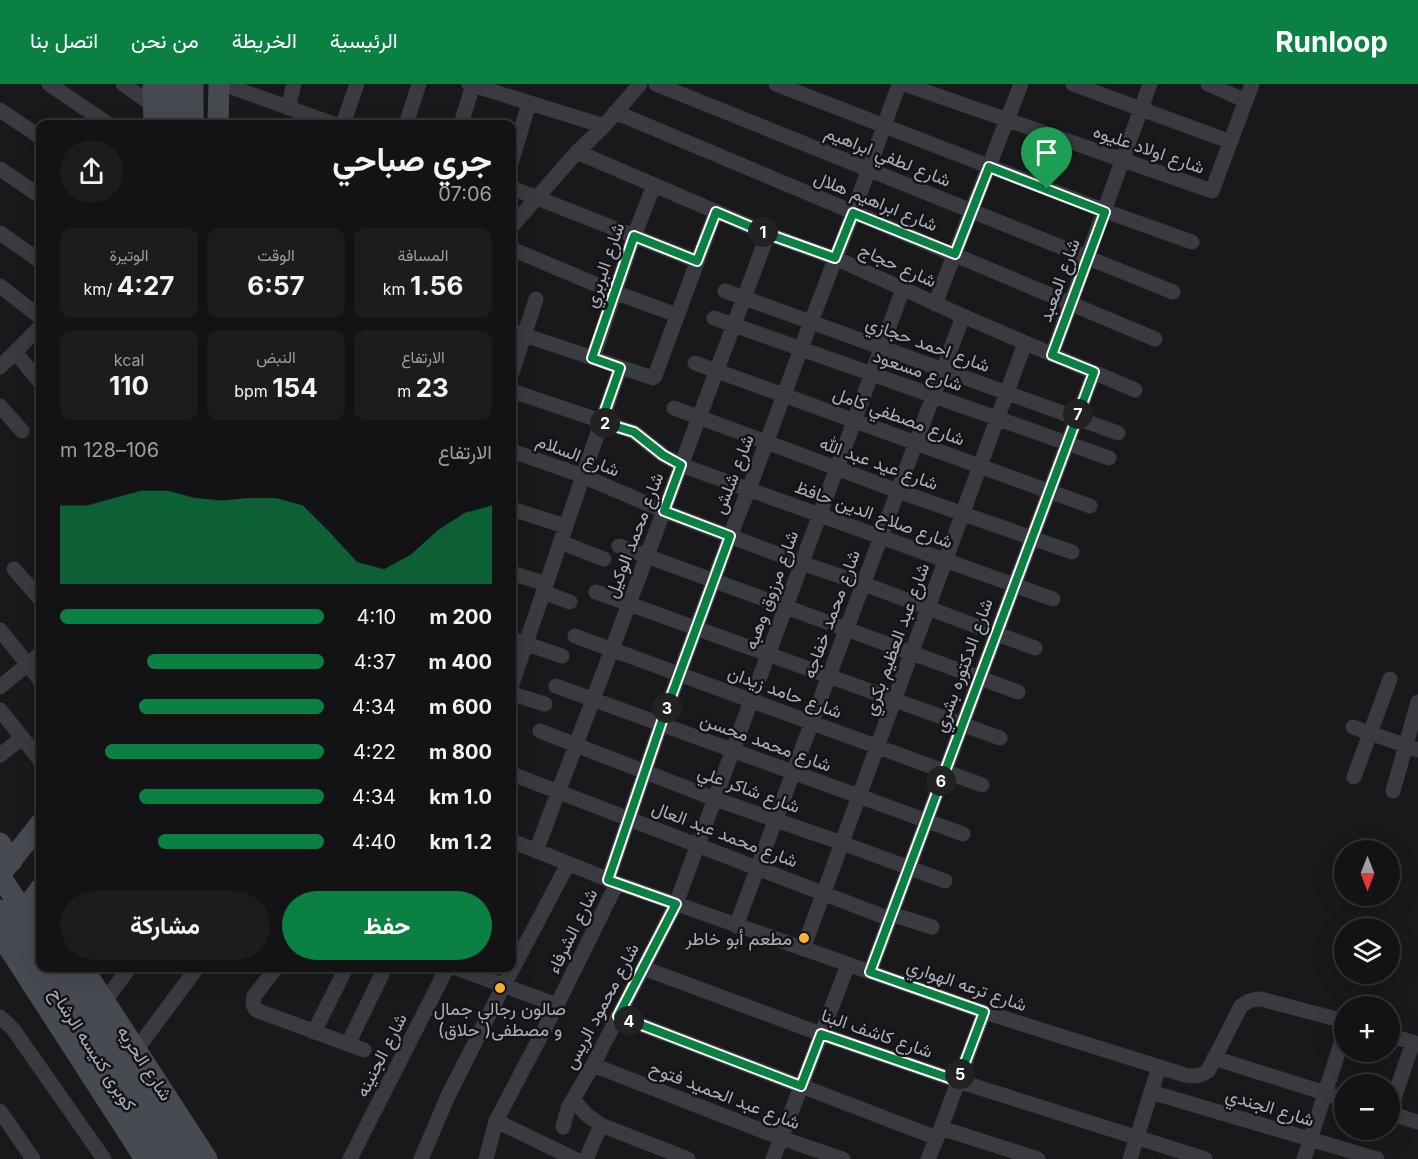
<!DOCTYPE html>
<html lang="ar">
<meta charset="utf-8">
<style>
body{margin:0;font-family:Inter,Vazirmatn,sans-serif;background:#1c1c1e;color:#f1f3f6;direction:rtl;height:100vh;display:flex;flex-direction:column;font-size:22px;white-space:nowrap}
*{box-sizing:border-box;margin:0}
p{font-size:20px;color:#9d9ea0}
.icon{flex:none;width:33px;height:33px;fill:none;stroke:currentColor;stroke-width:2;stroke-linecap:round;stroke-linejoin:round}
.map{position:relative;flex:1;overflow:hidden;direction:ltr}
.panel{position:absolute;left:36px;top:36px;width:480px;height:852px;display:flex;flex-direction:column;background:#131315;border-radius:12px;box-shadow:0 6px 24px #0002,0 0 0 2px #323234;direction:rtl}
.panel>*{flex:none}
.needle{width:39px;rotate:180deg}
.fabs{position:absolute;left:1334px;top:756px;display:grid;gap:12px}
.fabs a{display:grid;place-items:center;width:66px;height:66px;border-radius:50%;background:#131315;box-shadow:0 6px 24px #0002,0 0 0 2px #323234;font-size:30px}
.pin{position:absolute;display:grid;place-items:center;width:51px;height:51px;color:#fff;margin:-62px -26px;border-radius:50% 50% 50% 0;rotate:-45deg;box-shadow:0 0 6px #0007}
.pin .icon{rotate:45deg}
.km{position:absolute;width:30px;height:30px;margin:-15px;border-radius:50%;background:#222;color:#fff;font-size:16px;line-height:30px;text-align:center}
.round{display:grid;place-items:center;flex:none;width:63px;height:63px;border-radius:32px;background:#1c1c1e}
.summary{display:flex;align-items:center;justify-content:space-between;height:102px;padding:0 24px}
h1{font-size:33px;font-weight:700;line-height:45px}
.stats{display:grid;grid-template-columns:repeat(3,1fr);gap:9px;height:102px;padding:6px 24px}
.stats div{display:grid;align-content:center;border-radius:12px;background:#1c1c1e;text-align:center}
.stats b{font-size:26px;font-weight:700}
.stats small{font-size:16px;font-weight:400}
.stats p{font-size:16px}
.chart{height:168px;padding:12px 24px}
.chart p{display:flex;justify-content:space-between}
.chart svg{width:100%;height:108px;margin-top:6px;fill:#0b8043;opacity:.7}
.primary-button{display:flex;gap:12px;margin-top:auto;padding:12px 24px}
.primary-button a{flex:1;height:69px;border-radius:36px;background:#0b8043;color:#fff;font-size:24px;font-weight:700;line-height:69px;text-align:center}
.primary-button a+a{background:#1c1c1e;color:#f1f3f6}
ul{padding:0 24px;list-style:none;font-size:20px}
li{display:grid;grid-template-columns:96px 72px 1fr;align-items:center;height:45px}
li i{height:15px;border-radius:8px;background:#0b8043}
header{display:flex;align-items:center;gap:36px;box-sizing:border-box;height:84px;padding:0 30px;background:#0b8043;color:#fff}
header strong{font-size:28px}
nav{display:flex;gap:33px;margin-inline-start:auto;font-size:21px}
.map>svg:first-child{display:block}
</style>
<header>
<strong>Runloop</strong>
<nav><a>الرئيسية</a><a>الخريطة</a><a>من نحن</a><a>اتصل بنا</a></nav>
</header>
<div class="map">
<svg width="1418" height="1075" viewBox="0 0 1418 1075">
<rect width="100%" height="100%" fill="#19191c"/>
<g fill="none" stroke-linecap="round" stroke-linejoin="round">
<path stroke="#3a3b41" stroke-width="15" d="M49,0L108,40
M123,0L154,22
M223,0L334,40
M469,0L604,42
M656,0L1173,208
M776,0L1105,127L1192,158
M904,0L1212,107L1252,0
M1073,0L1231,58
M1208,0L1246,17
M288,24L294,0
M0,26L40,53
M615,28L1155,255
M343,40L357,0
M406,40L419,0
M461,40L473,1
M577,68L768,150L835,174L963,232L1135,306
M512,76L529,19
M0,85L40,112
M512,104L697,177
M512,142L577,68L604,42L640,0
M0,149L40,177
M512,165L614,208L677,231
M0,202L40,233
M725,207L1118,349
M935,220L1021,0
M714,234L1109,374
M512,247L653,294L655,292L716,127
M15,268L40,298
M1052,271L1150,0
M593,274L634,152L654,101
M695,279L1090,422
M0,283L40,243
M512,289L536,215
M512,307L634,348L663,371L681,381L1053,515
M0,322L22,347
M674,324L898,407L1072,468
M512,367L583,392L664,427L801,479L864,500L1035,564
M512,425L565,442
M560,458L604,475
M619,462L1018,608
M14,485L40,515
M512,489L546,500
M543,508L570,518
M596,508L1000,654
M0,546L40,596
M575,552L982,701
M512,555L562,572
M512,600L620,284
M556,602L963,750
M0,603L40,570
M512,610L545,620
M0,626L40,676
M1353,643L1418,666
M540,647L715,715L842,759L945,797
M0,671L22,654
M512,690L890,835
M1354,693L1390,595
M1393,707L1418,618
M512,757L617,799L984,928L1185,991C1195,993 1200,992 1208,987L1241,922C1247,917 1252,915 1261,915L1344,937
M536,767L768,150
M608,796L661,640L730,452L749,405L811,238L853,129L899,0
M891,830L932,843
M736,842L963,232
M803,865L1025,259
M276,884L254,912L253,921L256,926L364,966
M456,884L557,921
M643,884L821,950L958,997L1205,1075
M870,888L1094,288
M105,917L129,884
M618,932L937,1054
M0,933L13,945L104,1075
M314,948L346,884
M1389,951L1418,960
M348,960L385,884
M136,966L197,884
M1214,974L1344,1015
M593,981L781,1054L843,1075
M1151,1008L1377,1075
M573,1016L587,1031L601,1041L688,1075
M0,1027L33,1075
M1389,1029L1413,958
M1389,1029L1418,1038
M496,1037L575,1075
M563,1043L568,1024L593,981L676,820L903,205
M941,1044L1038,1075
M350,1075L447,884
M421,1075L448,1012L504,901L568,780
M486,1075L496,1037L557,921L617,799
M586,1075L601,1041
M773,1075L848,881
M928,1075L941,1044L984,928
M1130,1075L1159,983
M1304,1075L1344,950"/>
<path stroke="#484a51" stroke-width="21" d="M153,0L154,40
M173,0V40
M193,0V40
M218,40L219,0
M0,759L12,777
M0,791L40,740
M13,841L40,805
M3,855L145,1075
M61,884L187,1075
M83,884L207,1075
M45,893L165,1075"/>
<path stroke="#484a51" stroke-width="21" d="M0,792L40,852
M0,826L45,893"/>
</g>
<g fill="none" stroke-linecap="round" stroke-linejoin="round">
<g stroke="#fff" stroke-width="12">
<path id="route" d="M989,83L1105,128L1052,271L1094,288L870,888L984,928L958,997L821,950L801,1002L618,932L676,820L608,796L661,640L730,452L664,427L681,381L663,371L634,348L601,338L620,284L592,274L634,152L697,177L716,128L768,150L835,174L853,129L955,170Z"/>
</g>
<use href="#route" stroke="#0b8043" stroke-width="8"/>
</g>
<g fill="#ffb22f" stroke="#141417" stroke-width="2">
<circle cx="804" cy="854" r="6"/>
<circle cx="500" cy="904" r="6"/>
</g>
<g text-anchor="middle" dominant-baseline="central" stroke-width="5" stroke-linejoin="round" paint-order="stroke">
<g font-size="18" fill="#abb1bc" stroke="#141417">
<text transform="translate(1149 65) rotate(19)">شارع اولاد عليوه</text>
<text transform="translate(888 72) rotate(22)">شارع لطفي ابراهيم</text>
<text transform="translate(876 117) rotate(22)">شارع ابراهيم هلال</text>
<text transform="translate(604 181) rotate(-71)">شارع البربري</text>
<text transform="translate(898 181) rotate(24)">شارع حجاج</text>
<text transform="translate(1059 196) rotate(-70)">شارع المعبد</text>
<text transform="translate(928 260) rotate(20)">شارع احمد حجازي</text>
<text transform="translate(918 286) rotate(19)">شارع مسعود</text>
<text transform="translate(899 332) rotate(20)">شارع مصطفي كامل</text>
<text transform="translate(578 371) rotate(21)">شارع السلام</text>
<text transform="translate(879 379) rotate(20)">شارع عيد عبد الله</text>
<text transform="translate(733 390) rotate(-69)">شارع شلش</text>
<text transform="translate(874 430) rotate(20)">شارع صلاح الدين حافظ</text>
<text transform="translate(634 451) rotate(-69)">شارع محمد الوكيل</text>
<text transform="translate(771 506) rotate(-70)">شارع مرزوق وهبه</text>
<text transform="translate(831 530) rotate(-70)">شارع محمد خفاجه</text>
<text transform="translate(896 555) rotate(-70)">شارع عبد العظيم بكري</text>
<text transform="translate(963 581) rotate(-70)">شارع الدكتوره بشري</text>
<text transform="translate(785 608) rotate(20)">شارع حامد زيدان</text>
<text transform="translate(766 658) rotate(20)">شارع محمد محسن</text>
<text transform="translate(749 705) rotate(20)">شارع شاكر علي</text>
<text transform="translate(725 750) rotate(21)">شارع محمد عبد العال</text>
<text transform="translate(572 847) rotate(-64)">شارع الشرفاء</text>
<text transform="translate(967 901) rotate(19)">شارع ترعه الهواري</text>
<text transform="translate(601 922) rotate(-62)">شارع محمود الريس</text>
<text transform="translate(877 949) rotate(19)">شارع كاشف البنا</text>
<text transform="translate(93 965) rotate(57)">كوبرى كنيسه الرشاح</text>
<text transform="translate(381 971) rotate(-63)">شارع الجنينه</text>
<text transform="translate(145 979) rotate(57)">شارع الحريه</text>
<text transform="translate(725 1011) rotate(21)">شارع عبد الحميد فتوح</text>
<text transform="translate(1270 1023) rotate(17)">شارع الجندي</text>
</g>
<g font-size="18" fill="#abb1bc" stroke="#141417" text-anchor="end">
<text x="792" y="854">مطعم أبو خاطر</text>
<text x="500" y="924" text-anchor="middle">صالون رجالي جمال<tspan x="500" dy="21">و مصطفى( حلاق)</tspan></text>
</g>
</g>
</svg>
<div class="fabs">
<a><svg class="needle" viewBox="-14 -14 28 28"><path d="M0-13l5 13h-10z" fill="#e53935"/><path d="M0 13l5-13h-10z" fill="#9d9ea0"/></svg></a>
<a><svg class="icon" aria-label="layers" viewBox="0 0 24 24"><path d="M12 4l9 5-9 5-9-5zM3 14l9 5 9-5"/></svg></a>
<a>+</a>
<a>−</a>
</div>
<div class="pin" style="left:1047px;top:105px;background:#1e9e55"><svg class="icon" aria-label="arrive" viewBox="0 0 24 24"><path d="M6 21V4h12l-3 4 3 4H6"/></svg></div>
<b class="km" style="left:763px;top:148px">1</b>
<b class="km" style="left:605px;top:339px">2</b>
<b class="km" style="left:667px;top:624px">3</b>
<b class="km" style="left:629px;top:937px">4</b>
<b class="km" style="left:960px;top:990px">5</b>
<b class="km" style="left:941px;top:697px">6</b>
<b class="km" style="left:1078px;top:330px">7</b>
<section class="panel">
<div class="summary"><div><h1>جري صباحي</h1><p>07:06</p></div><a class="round"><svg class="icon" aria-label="share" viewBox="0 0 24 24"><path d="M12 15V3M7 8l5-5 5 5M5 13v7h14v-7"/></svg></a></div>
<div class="stats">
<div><p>المسافة</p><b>1.56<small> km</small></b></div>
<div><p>الوقت</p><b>6:57</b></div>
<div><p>الوتيرة</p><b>4:27<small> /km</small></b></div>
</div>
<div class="stats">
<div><p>الارتفاع</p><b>23<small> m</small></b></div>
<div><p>النبض</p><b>154<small> bpm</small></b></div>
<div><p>kcal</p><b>110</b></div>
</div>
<div class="chart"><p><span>الارتفاع</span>106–128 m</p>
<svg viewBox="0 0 160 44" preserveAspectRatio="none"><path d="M0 44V12L10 12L20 9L30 6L40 6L50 9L60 10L70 9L80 9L90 12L100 23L110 35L120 38L130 32L140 22L150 15L160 12V44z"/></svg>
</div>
<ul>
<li><b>200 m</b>4:10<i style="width:100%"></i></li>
<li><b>400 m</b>4:37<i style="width:67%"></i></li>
<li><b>600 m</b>4:34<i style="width:70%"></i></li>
<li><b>800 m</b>4:22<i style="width:83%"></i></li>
<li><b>1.0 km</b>4:34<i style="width:70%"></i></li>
<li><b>1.2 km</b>4:40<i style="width:63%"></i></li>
</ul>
<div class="primary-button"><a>حفظ</a><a>مشاركة</a></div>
</section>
</div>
